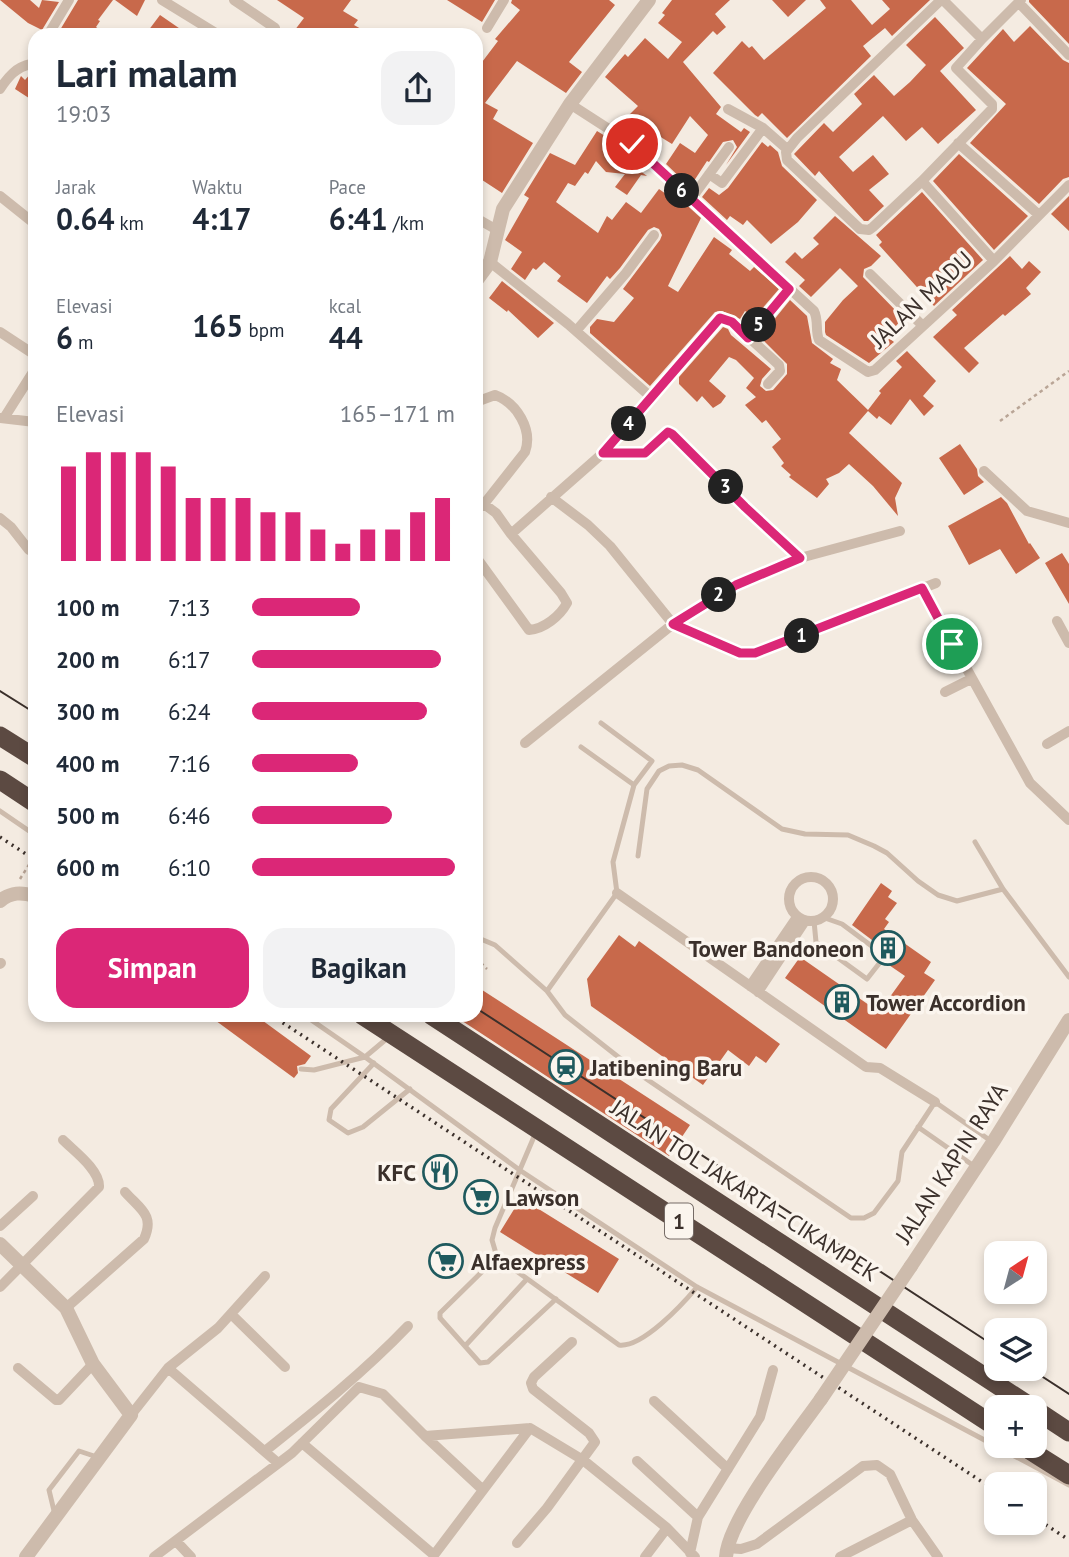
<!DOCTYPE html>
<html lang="id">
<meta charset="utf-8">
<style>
body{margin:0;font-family:"PT Sans",sans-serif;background:#f2f2f3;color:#1f2937;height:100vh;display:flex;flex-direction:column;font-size:26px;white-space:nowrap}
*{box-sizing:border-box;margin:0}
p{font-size:23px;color:#747a83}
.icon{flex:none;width:38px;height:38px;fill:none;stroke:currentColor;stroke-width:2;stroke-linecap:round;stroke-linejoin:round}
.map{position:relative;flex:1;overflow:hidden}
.panel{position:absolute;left:28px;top:28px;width:455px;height:994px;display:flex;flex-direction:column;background:#fff;border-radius:21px;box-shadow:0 4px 10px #0003}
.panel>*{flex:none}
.needle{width:46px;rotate:36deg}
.fabs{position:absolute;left:984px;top:1241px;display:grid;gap:14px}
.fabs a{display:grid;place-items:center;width:63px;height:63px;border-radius:14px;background:#fff;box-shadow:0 4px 10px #0003;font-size:35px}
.pin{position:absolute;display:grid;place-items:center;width:60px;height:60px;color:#fff;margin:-30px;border:4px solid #fff;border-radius:50%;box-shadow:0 2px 7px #0007}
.km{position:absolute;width:35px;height:35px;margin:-18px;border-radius:50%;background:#222;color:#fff;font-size:19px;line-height:35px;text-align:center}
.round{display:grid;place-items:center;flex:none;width:74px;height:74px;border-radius:21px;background:#f2f2f3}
.overview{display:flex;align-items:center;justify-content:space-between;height:119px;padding:0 28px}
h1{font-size:38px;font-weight:800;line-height:52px}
.metrics{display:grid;grid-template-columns:repeat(3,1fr);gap:10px;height:119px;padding:7px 28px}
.metrics div{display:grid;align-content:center}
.metrics b{font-size:30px;font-weight:800}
.metrics small{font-size:19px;font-weight:400}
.metrics p{font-size:19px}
.chart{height:196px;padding:14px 28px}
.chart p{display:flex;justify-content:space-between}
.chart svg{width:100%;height:126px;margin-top:7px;stroke:#db2777;stroke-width:6}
.primary-button{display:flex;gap:14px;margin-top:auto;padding:14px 28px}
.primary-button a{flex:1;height:80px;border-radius:21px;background:#db2777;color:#fff;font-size:28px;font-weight:800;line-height:80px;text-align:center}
.primary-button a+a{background:#f2f2f3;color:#1f2937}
ul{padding:0 28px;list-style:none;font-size:23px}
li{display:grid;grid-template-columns:112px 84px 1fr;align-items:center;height:52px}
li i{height:18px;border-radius:9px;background:#db2777}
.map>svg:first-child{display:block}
</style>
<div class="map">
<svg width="1069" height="1557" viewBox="0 0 1069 1557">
<rect width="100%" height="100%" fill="#f4ebe1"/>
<path fill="#c8694b" d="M0,0H30L39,8L42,0L59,2L42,30L28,23Z
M78,0H113L98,20L100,21L96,27L106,35H57Z
M115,0H145L137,16Z
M277,0H351L343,11L358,20L354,25L372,35H291L304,18Z
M447,0H495L482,22Z
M512,0H609L615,5L569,62L582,72L566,93L517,61L485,103L498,110L493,119L533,143L502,193L476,176V70L498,41L495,39L520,10L511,3Z
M672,0H730L715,14L726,27L717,35L713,31L683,62L721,107L716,114L741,132L744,128L750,132L726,165L737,147L733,140L723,142L709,162L707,161L690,187L666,164L680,143L695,153L708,135L690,116L672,144L646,128L643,131L627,117L638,106L605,77L625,54L628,57L645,38L668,59L682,42L658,23L665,15L662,13Z
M772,0H806L788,17Z
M820,0H851L872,25L890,9L882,0H930L892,36L885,28L863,46L871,56L787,138L762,113L758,117L755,115L713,73L742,41L749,48L752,46L764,60L826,8Z
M1029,0H1069V44L1029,2Z
M160,15L189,35H145Z
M935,17L964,48L940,71L976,110L938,144L922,127L906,141L883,116L839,157L853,172L873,155L889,174L869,190L884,206L868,221H864L819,171L815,176L794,154L824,123L833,132L862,104L854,94L874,75L894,96L910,82L926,65L906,45Z
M1030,26L1063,60L1069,63V177L1063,179L1039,204L970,143L1006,104L967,68L1003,29L1014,42Z
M31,73L35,74V102L15,89L20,78L21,76L25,80Z
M597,131L610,139L608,143L622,152L620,156L647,176L641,175L627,195L615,187L625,174L606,172L596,161L588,174L585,172L575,186L568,183L556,202L598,233L607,216L612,220L626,202L641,213L659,189L666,194L669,189L701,218L668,286L678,292L714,237L732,250L729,254L750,271L754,267L779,289L755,317L745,311L740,319L722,311L715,312L650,386L590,333V327L597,319L614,322L634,298L623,289L660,240L662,235L659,229L654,227L648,230L620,268L610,279L607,276L587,303L557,281L561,276L544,262L536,270L533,268L525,280L511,269L522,252L505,240L529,198L524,195L550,153L575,165Z
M762,142L768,147L770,145L778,152L782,166L817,200L798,222L771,244L747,220L743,225L730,216L727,220L702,197L709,188L719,195L728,188Z
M959,154L1028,216L994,250L933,181Z
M922,192L983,260L934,306L879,245L882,242L876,235Z
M1069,196V231L1051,214Z
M835,216L881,256L871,266L864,269L863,277L903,318L887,336L894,342L869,363L826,335L825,332V322L843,300L858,286L840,268L811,297L799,286L805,280L785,262L795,252L802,259L819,244L813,238Z
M1010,256L1022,269L1029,261L1041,272L1026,288L1031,294L1005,316L1003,314L964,348L979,363L969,373L933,337L957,315L952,310Z
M502,281L554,323L538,338L508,310L507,312L489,298Z
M790,300L807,316L812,343L833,359L830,363L841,369L837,380L868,410L881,393L879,391L902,367L896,361L907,351L936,381L923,396L934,406L924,416L910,399L891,425L879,416L877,419L868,411L849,433L902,483L895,498L898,516L873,486L849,464L839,473L826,479L829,484L817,498L789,477L791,475L781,466L784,463L772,447L781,439L766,420L762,423L745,405L756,397L746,388L754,378L736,360L729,357L709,381L726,396L721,403L713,408L702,396L697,402L679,384V377L723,327L728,329L731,335L771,369L762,379L760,386L766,391L773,390L787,374V364L760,337Z
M960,444L977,469L978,476L984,482L964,495L939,458Z
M1001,497L1007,503L1029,544L1030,543L1040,558L1016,574L1000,549L969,565L948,526Z
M1062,553L1069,564V604L1045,563Z
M881,883L892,891L888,897L897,903L885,919L889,922L884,929L931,962L924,973L935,980L886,1049L785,978L800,957L879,1012L905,976L886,963L890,957L888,952L852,925Z
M619,935L635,947L639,941L780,1044L766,1063L756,1056L749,1066L728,1050L703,1085L591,1006L587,979Z
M476,986L690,1125L669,1156L453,1015H476Z
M208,1015H255L311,1056L305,1064L297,1066L298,1073L294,1078Z
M521,1198L619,1259L598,1293L500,1232Z"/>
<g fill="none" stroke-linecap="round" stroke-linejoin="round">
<path stroke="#b9a596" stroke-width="2.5" stroke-dasharray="3.5 3.5" stroke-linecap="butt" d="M1000,421L1069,371
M20,879L35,855
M476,958L487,969"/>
<path stroke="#cdbbac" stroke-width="5" d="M601,723L652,761L634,785
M581,747L634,785L613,862L617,893L547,991L565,1015L645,1078L851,1218H864L874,1213L898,1181L902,1152L935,1102L991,1141
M0,811L35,835
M975,842L1003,889L1069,977
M638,856L647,789L659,771L669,766L682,765L698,770L782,829L805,834L848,835L874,846L887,853L918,881L938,895L957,901L1003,889
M814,921L816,942L867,979L885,956L842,924L822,917
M476,937L495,945L547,991
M304,1015L365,1057L521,1171L697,1287L1069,1485
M374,1063L331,1109L329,1120L348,1133L363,1127L410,1089
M301,1069L314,1070L365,1057L390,1036
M918,1127L974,1166
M536,1132L495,1228L492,1240L497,1257L619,1345C642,1348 682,1305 697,1287
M497,1257L440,1313V1318L480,1363L488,1362L556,1299
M465,1346L527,1279
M55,1515L49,1490L79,1451L97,1457"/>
<path stroke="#cdbbac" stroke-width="10" d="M162,0L219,35
M234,0L275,28
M943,0L982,39L1021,0
M1019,3L1069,55
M487,28L504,0
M48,35L69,0
M982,39L956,68L992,104V109L922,181L994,261
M0,89C8,77 16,67 31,64L35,66
M570,104L632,144L814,311C819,321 815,331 819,340L868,372L875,370L994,261L1069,185
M728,109L763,128L787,149
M958,143L1039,215
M709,174L722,183L763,128
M922,181L873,227L869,230L860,229L787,160L786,152L797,138L941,0
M0,196L35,224
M691,199L729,147
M476,218L497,230
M490,262L568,324L652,398
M870,274L923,326
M576,331L626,273L654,235
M0,332L35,355
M748,338L789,289
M476,402L495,395C517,403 533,430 525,452L484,504
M0,418L35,422
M4,418L35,369
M603,453L720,318L732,322L779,365L780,371L768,384
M984,471L1027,511L1069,523
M551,497L588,525L610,546L673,624L740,653H755L936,583
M476,510L484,504L496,513L511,534L603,453H645L668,432L800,558
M0,518L11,527L29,550
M476,557L529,630C544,629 560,616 567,603L561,593L511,534
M922,588L1030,783L1069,820
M1057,621L1069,643
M945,692L971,679
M525,743L673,624L736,585L800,558L900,531
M1047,744L1069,731
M789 899a22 22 0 1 1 44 0a22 22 0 1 1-44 0Z
M617,893L866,1067L880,1068L935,1102
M0,964L1,963
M750,986L797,917
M758,992L805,921
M0,1226L33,1196
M0,1287L99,1187C100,1170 74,1151 63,1140
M66,1308L144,1239C155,1215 140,1209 125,1192
M231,1314L285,1367
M18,1368L56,1400H59L93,1364
M168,1368L278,1463
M654,1401L728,1469
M131,1415L168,1368L218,1328L265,1276
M425,1436L483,1490
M302,1443L434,1555L530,1428
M265,1451C314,1412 364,1372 408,1326
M637,1461L698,1517
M176,1541L191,1557
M517,1543L547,1508L595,1442L589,1433L533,1389L531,1383L534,1377L572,1342
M726,1548L741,1549L757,1544L863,1466L877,1465L890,1474L912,1520L938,1557
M690,1553L698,1517L760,1417L773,1370
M154,1557L292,1453L359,1387L383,1394L425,1436L530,1428L583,1460L667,1528L695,1557
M645,1557L667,1528
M840,1557L912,1520"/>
<path stroke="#cdbbac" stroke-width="14" d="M476,281L490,262L503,209L570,104L649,0
M0,901C11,892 21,892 35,896
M0,1244L66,1308L93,1364L131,1415L26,1557
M911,1266L993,1142L1069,1020
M726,1557C728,1519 797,1433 821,1399"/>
<path stroke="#5c4a42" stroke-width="19" d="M0,736L35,758
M0,780L35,803
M362,1015L996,1427
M431,1015L1031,1407
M1034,1409L1069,1432
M1023,1446L1069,1475"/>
<path stroke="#3b302b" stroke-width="2" d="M0,691L35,713
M476,1008L996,1347
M1029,1368L1069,1394"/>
<path stroke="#3b302b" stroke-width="3.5" stroke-dasharray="2 5" stroke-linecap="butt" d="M0,837L35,860
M271,1015L996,1491
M1034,1517L1069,1540"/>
<path stroke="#cdbbac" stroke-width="14" d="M821,1399L911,1266"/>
</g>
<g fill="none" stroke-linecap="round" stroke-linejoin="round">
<g stroke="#fff" stroke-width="14">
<path id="route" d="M632,144L789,289L748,338L732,322L720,318L603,453H645L668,432L672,434L745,507L800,558L736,585L673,624L740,653H755L922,588L952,644"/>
</g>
<use href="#route" stroke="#db2777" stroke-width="9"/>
</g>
<defs>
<g id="building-ring" transform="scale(1.75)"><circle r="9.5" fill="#fbf5ee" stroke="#1f5a5e" stroke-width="1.5"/><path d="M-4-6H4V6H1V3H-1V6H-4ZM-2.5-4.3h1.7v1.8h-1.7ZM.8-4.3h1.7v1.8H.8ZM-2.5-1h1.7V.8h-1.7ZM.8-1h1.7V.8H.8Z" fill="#1f5a5e"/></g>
<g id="station-ring" transform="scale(1.75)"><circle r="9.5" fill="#fbf5ee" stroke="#1f5a5e" stroke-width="1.5"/><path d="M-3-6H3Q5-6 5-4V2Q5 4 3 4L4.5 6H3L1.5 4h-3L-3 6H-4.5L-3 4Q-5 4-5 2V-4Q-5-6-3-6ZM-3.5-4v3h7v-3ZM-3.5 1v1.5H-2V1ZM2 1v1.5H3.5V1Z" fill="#1f5a5e"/></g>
<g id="restaurant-ring" transform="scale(1.75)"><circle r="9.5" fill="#fbf5ee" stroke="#1f5a5e" stroke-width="1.5"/><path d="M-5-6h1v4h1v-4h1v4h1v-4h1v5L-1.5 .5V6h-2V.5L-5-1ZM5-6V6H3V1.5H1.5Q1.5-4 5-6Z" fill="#1f5a5e"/></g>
<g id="supermarket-ring" transform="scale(1.75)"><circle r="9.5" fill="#fbf5ee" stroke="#1f5a5e" stroke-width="1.5"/><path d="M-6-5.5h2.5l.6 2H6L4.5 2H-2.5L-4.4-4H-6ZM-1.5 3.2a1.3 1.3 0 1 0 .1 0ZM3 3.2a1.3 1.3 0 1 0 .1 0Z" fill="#1f5a5e"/></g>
</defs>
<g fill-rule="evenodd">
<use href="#building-ring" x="888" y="948"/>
<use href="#building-ring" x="842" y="1002"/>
<use href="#station-ring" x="566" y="1067"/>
<use href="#restaurant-ring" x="440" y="1172"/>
<use href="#supermarket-ring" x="481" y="1197"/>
<use href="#supermarket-ring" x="446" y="1261"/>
</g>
<g text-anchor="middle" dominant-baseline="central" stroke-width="7" stroke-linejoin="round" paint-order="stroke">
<rect fill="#fbf5ee" stroke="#756b66" stroke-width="2" x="665" y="1203.5" width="28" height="35" rx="5"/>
<g font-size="21" font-weight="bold" fill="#3b302b">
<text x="679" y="1221">1</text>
</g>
<g font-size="23" fill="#3b302b" stroke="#fbf5ee">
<text transform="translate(921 299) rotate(-43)">JALAN MADU</text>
<text transform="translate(951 1163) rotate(-57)">JALAN KAPIN RAYA</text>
<text transform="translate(745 1190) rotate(33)">JALAN TOL JAKARTA–CIKAMPEK</text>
</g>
<g font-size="23" font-weight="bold" fill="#3b302b" stroke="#fbf5ee" text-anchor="start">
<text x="864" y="948" text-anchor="end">Tower Bandoneon</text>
<text x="866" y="1002">Tower Accordion</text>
<text x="590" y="1067">Jatibening Baru</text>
<text x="416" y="1172" text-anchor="end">KFC</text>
<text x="505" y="1197">Lawson</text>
<text x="471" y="1261">Alfaexpress</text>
</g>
</g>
</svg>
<div class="fabs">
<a><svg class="needle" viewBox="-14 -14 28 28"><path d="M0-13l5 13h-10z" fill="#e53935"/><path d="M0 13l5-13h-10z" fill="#747a83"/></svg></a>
<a><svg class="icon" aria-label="layers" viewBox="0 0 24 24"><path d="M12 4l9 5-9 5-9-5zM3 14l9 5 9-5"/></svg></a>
<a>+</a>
<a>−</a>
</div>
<div class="pin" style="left:952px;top:644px;background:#1e9e55"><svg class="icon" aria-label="arrive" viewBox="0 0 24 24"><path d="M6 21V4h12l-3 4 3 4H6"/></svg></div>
<div class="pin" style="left:632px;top:144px;background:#d93025"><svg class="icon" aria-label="check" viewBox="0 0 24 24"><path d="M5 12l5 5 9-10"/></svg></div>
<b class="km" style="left:802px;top:636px">1</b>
<b class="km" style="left:719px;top:595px">2</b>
<b class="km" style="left:726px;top:487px">3</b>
<b class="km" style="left:629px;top:424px">4</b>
<b class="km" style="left:759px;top:325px">5</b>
<b class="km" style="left:682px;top:191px">6</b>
<section class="panel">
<div class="overview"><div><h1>Lari malam</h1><p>19:03</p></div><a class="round"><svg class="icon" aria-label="share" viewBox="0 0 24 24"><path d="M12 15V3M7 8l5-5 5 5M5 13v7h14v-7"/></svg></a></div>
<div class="metrics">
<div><p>Jarak</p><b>0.64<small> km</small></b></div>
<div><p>Waktu</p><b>4:17</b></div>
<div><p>Pace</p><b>6:41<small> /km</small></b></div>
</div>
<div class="metrics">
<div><p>Elevasi</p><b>6<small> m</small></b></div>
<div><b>165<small> bpm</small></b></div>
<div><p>kcal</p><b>44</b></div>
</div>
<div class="chart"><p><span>Elevasi</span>165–171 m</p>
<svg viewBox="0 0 160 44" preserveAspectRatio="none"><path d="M5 44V11M15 44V6M25 44V6M35 44V6M45 44V11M55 44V22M65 44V22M75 44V22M85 44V27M95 44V27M105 44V33M115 44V38M125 44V33M135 44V33M145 44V27M155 44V22"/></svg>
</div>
<ul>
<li><b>100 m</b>7:13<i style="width:53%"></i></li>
<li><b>200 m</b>6:17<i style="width:93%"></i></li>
<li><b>300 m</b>6:24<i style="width:86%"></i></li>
<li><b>400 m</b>7:16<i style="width:52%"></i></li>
<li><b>500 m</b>6:46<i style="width:69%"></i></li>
<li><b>600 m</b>6:10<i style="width:100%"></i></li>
</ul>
<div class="primary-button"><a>Simpan</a><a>Bagikan</a></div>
</section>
</div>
